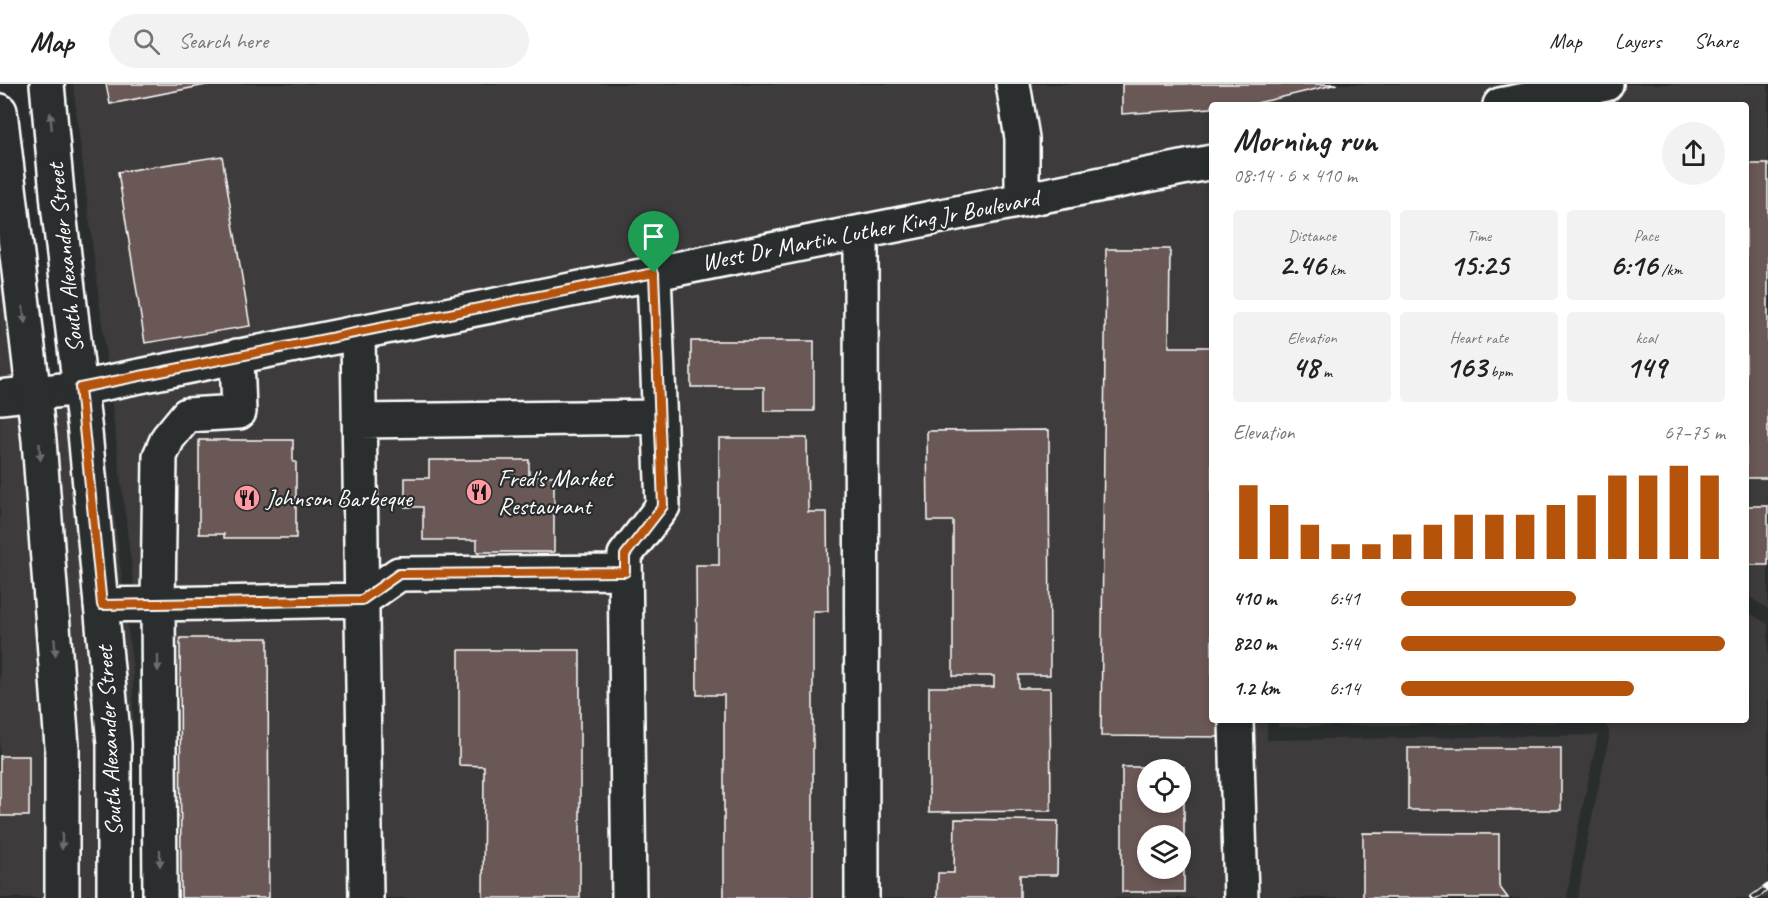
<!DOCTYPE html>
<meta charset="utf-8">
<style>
body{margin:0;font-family:Caveat,sans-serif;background:#f2f2f2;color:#222;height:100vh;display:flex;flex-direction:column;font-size:22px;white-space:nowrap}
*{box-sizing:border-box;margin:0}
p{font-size:20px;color:#767676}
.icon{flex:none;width:33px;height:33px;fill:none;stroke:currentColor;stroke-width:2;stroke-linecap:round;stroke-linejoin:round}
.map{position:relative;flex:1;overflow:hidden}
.sheet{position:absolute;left:1209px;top:18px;width:540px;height:621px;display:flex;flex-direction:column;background:#fff;border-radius:6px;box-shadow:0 3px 9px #0003}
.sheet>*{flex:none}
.buttons{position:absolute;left:1137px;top:675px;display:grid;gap:12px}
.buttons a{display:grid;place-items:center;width:54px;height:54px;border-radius:50%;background:#fff;box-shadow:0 3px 9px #0003;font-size:30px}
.pin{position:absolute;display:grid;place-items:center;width:51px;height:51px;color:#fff;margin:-62px -26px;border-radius:50% 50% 50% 0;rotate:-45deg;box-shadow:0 0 6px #0007}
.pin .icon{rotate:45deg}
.round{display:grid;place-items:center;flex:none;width:63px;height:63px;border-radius:32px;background:#f2f2f2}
.summary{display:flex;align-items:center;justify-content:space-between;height:102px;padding:0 24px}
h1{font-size:33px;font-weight:700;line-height:45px}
.stats{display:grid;grid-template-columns:repeat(3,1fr);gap:9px;height:102px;padding:6px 24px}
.stats div{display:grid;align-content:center;border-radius:6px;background:#f2f2f2;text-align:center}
.stats b{font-size:30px;font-weight:700}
.stats small{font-size:16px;font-weight:400}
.stats p{font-size:16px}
.chart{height:168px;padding:12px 24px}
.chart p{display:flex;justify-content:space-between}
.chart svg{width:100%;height:108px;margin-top:6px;stroke:#b45309;stroke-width:6}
ul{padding:0 24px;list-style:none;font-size:20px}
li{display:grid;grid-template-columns:96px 72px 1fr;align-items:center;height:45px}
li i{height:15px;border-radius:8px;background:#b45309}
header{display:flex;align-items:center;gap:36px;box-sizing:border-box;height:84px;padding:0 30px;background:#fff;border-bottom:2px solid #e0e0e0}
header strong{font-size:28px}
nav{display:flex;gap:33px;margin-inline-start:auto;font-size:21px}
.search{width:420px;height:54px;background:#f2f2f2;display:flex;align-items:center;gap:15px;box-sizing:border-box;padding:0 21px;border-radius:33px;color:#767676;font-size:22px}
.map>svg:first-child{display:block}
</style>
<header>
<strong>Map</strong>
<div class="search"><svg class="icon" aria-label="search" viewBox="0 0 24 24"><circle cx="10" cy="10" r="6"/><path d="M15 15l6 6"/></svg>Search here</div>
<nav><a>Map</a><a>Layers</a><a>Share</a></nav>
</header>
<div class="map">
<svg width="1768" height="814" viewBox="0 0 1768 814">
<rect width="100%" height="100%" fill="#2a2d2e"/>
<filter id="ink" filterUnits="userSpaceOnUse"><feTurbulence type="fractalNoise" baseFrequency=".0167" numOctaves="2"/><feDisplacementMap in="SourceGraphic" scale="12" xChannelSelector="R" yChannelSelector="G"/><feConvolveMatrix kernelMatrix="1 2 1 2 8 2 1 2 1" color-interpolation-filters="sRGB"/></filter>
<g filter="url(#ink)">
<path fill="#3e3a3a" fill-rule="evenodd" d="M73,0H1768V525L1746,511V21H1212V636H1267V656L1598,651L1575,759L1567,814H145L144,586ZM1148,686H1180V718H1148ZM1148,752H1180V784H1148Z
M0,145L25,358L49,662L48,814H0Z
M96,316H100L133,587V814H128Z
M69,321L101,661L100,814H75L49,323Z
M1746,527L1768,540V814H1578L1586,761L1609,654V646L1604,640L1598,638L1278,643V636H1746Z"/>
<path fill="#6b5957" stroke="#fff" stroke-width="1.5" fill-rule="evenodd" d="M106,0H211L110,20Z
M1122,0H1337L1249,21H1212V24L1122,30Z
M222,72L250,242L145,259L118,88Z
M1746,80H1768V394H1746Z
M1106,165H1170L1169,263H1212V636H1221V653L1101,652Z
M691,257H814V327H764V303H691Z
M1049,346L1050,591H1019V604H1050L1051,727L929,728V603H994V592H953V437H928L927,347Z
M719,354H807L808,428H827L828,527H813V814H724V611H697L696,481H719Z
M199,356H293V378H296V454H224V450H199Z
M429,376H529V392H554V468H477V456H423V423H405V394H429Z
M1746,422H1768V481H1746Z
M180,554H268L269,814H181Z
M459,566H580V814H483L484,682L459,681Z
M1408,664H1561V726H1408Z
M0,672H29V732H0Z
M1122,683H1184V808H1122ZM1148,686H1180V718H1148ZM1148,752H1180V784H1148Z
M955,735L1058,737L1057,791H1020V814H937L938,789H954Z
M1363,749L1499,750V802L1508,814H1363Z"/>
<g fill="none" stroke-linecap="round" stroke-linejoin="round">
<g stroke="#fff" stroke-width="38">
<path id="minor" d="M1013,0L1022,54V116
M1500,21L1606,0
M861,148L862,814
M358,248L366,814
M0,313L80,304L1212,78
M359,337L659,333
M101,521L362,516L399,490L625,488
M1236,636L1241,814
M160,814L158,521L160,372L168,354L187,331L239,328L237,272
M629,814L625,471L663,422L654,189"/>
</g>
<g stroke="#fff" stroke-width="38">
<path id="major" d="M47,0L58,120L85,348L114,660V814
M0,27L39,356L62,662V814"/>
</g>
<use href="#minor" stroke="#2a2d2e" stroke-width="33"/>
<use href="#major" stroke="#2a2d2e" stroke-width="33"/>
<g stroke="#fff" stroke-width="7">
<path id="rail" d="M1753,814L1768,803"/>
</g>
<use href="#rail" stroke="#2a2d2e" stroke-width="4.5" stroke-dasharray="14" stroke-linecap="butt"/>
</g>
<defs><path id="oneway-solid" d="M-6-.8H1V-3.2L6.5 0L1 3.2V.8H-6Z" transform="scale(1.5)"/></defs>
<g fill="#6a6c6d">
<use href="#oneway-solid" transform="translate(51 37) rotate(-95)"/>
<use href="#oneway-solid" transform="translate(24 231) rotate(83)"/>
<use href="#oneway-solid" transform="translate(40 368) rotate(86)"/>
<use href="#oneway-solid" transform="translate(55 563) rotate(86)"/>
<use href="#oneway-solid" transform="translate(158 579) rotate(90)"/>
<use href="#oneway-solid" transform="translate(62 757) rotate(90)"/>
<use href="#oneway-solid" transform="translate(160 774) rotate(90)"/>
</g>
</g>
<g fill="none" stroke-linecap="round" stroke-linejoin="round" filter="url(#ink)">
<g stroke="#fff" stroke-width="12">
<path id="route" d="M654,189L663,422L625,471V488L399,490L362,516L102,521L80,304Z"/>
</g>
<use href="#route" stroke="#b45309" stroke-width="8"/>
</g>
<defs>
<g id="restaurant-disc" transform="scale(1.35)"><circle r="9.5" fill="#ff9aa2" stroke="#2a2d2e"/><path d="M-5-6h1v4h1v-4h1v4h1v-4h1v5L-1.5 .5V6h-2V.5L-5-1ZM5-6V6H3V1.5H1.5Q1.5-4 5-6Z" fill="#111"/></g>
</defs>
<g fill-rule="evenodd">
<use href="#restaurant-disc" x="479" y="408"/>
<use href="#restaurant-disc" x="247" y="414"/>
</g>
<g text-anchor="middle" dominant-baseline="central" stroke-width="4.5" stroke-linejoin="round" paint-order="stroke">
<g font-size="24" fill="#fff" stroke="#2a2d2e">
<text transform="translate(870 146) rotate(-11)">West Dr Martin Luther King Jr Boulevard</text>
<text transform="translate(65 174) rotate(-96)">South Alexander Street</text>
<text transform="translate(109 657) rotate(-93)">South Alexander Street</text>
</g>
<g font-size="24" fill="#fff" stroke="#2a2d2e" text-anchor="start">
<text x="498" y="394">Fred's Market<tspan x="498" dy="28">Restaurant</tspan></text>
<text x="266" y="414">Johnson Barbeque</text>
</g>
</g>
</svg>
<div class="buttons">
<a><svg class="icon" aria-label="locate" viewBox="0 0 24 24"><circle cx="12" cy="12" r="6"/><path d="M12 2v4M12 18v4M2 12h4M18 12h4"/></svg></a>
<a><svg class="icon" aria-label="layers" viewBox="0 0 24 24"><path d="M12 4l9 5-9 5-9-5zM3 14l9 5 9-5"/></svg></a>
</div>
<div class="pin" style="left:654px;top:189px;background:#1e9e55"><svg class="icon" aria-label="arrive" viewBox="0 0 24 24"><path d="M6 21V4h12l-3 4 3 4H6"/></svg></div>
<section class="sheet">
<div class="summary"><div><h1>Morning run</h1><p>08:14 · 6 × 410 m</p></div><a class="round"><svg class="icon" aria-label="share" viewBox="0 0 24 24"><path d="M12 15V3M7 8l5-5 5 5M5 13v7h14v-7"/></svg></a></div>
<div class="stats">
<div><p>Distance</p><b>2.46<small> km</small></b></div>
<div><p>Time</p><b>15:25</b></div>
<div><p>Pace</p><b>6:16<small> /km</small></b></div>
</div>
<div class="stats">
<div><p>Elevation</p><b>48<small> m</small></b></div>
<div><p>Heart rate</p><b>163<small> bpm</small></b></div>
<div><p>kcal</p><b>149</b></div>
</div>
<div class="chart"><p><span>Elevation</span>67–75 m</p>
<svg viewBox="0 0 160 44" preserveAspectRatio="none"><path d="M5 44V14M15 44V22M25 44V30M35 44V38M45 44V38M55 44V34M65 44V30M75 44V26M85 44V26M95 44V26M105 44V22M115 44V18M125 44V10M135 44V10M145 44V6M155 44V10"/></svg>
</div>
<ul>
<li><b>410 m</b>6:41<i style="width:54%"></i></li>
<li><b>820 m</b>5:44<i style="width:100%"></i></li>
<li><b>1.2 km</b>6:14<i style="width:72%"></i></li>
</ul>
</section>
</div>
